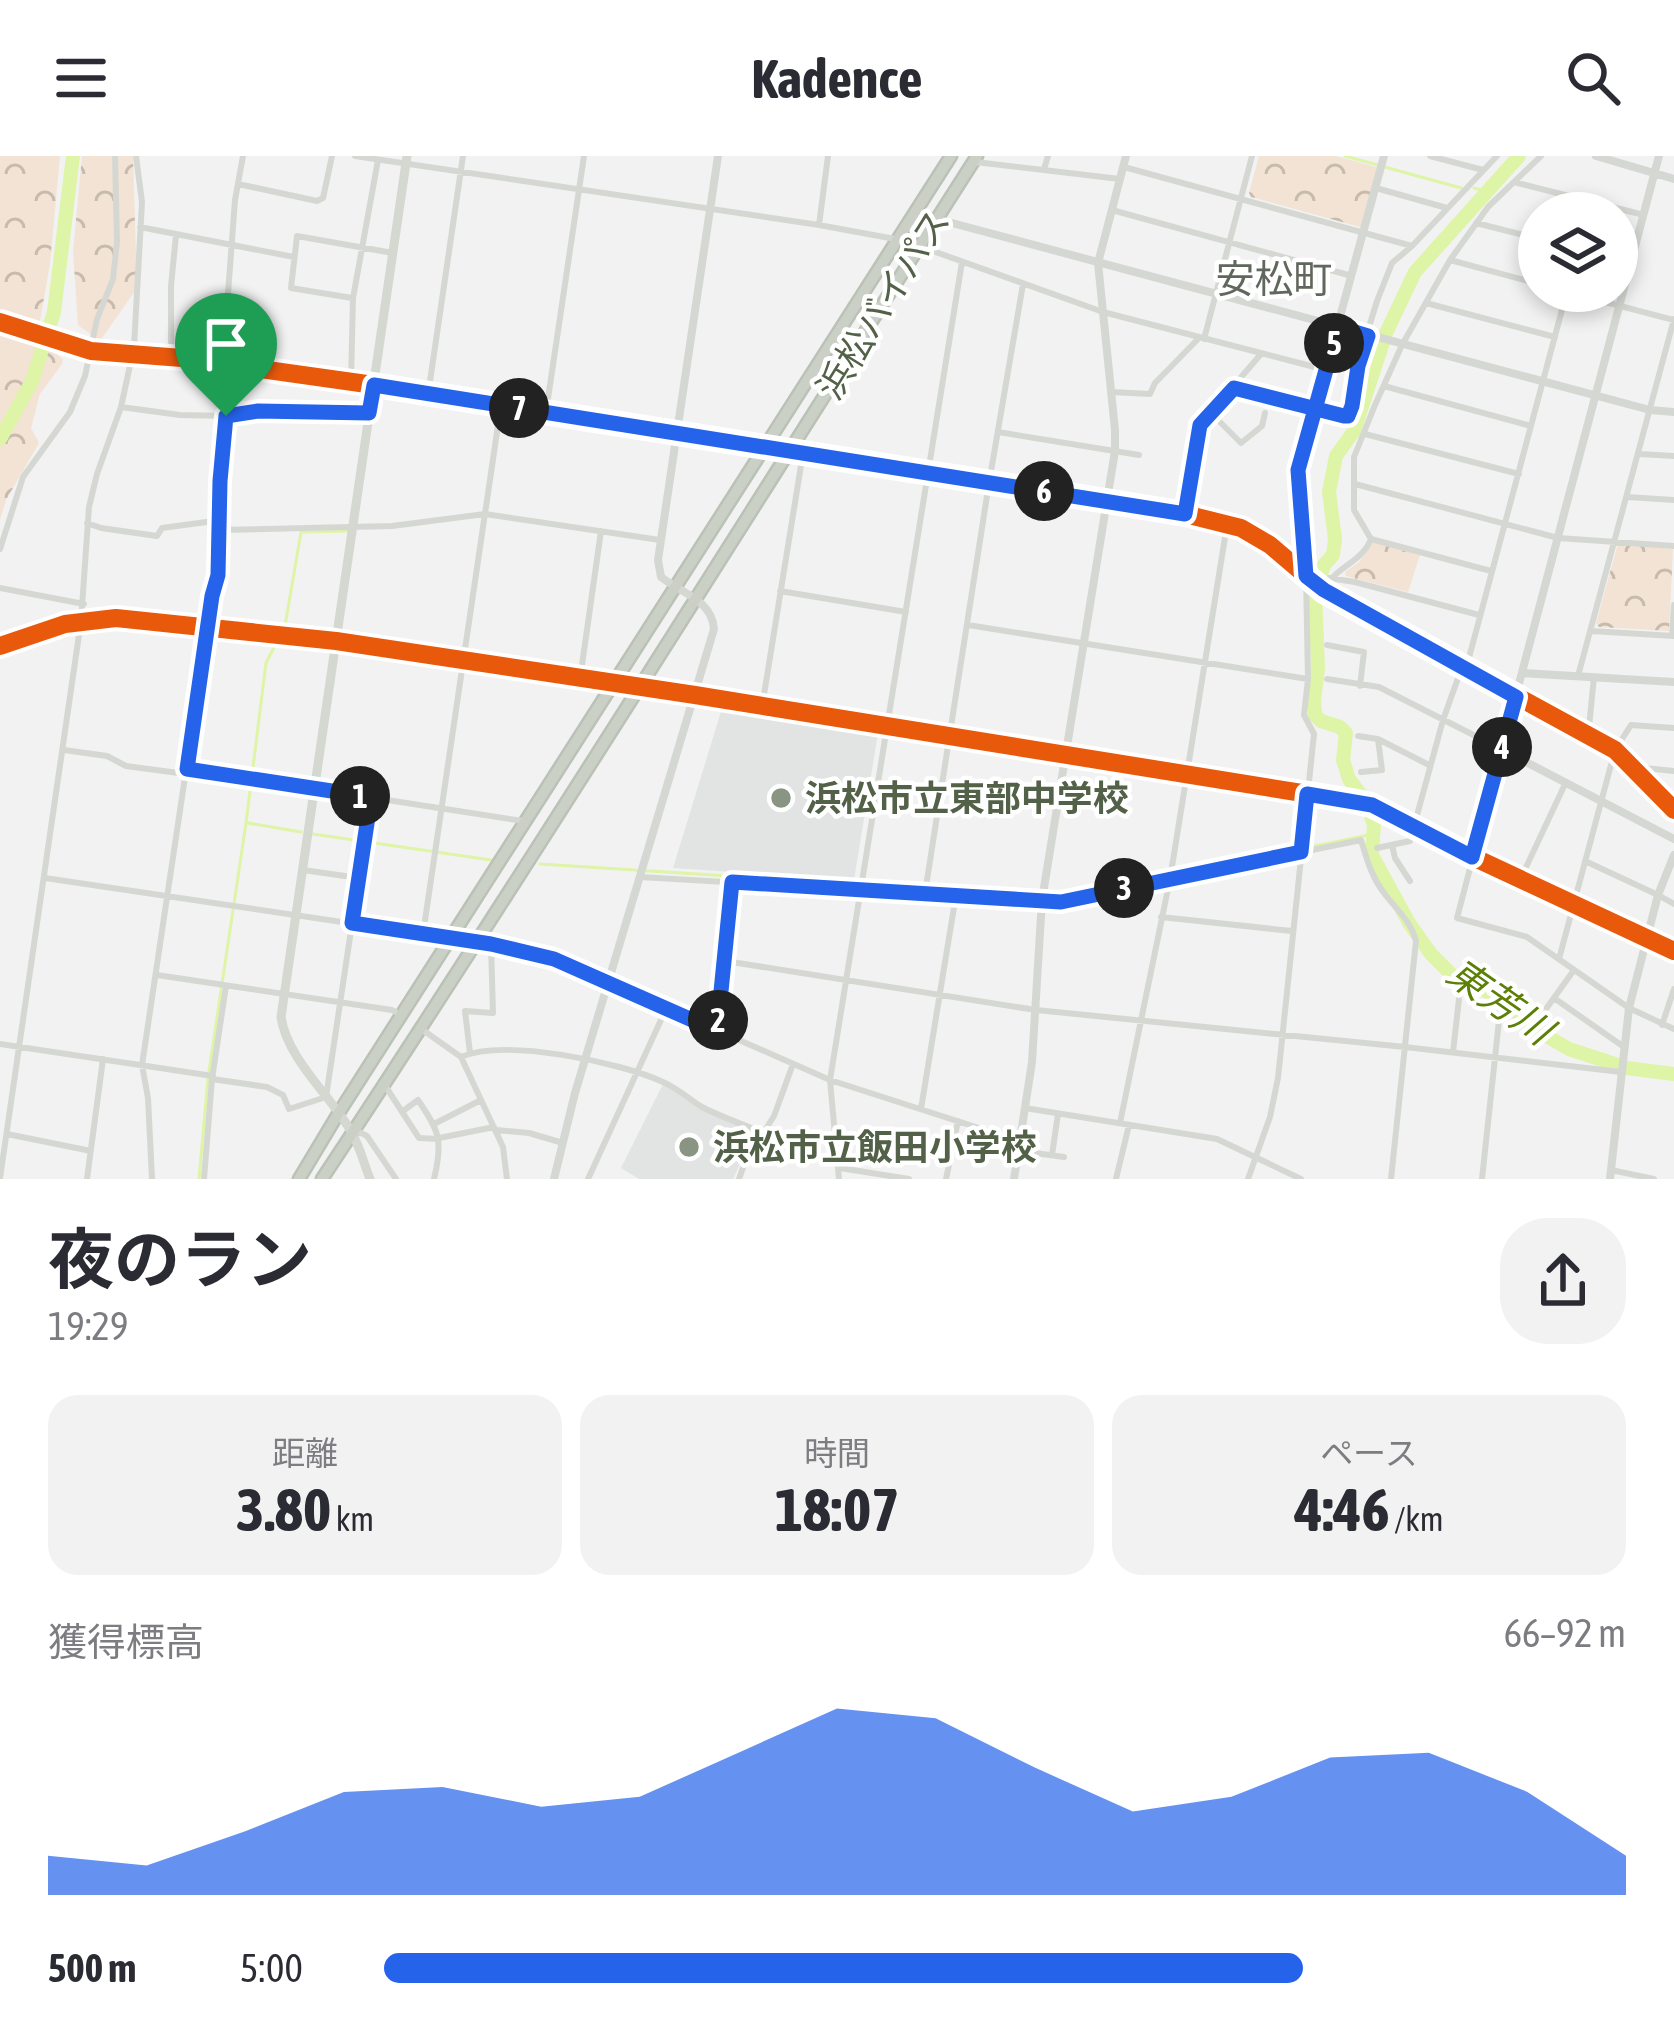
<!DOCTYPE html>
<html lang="ja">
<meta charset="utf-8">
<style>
body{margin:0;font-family:"Asap Condensed","Noto Sans JP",sans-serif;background:#f2f2f3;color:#2b2b33;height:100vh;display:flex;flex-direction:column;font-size:45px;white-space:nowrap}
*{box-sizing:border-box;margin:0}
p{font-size:39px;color:#7c7c81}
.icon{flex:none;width:66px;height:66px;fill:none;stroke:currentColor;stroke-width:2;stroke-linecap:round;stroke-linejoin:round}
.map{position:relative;height:1023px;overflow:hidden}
.drawer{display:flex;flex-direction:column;background:#fff;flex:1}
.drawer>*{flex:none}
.fabs{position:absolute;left:1518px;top:36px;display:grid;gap:24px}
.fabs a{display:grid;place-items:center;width:120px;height:120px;border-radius:50%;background:#fff;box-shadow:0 6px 18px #0003;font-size:60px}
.pin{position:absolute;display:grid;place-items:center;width:102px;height:102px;color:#fff;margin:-123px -51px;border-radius:50% 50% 50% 0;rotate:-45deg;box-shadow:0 0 12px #0007}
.pin .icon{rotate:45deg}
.km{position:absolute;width:60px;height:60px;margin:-30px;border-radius:50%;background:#222;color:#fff;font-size:33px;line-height:60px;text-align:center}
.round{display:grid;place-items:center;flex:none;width:126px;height:126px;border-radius:48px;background:#f2f2f3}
.summary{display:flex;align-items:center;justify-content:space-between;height:204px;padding:0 48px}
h1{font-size:66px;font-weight:700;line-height:90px}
.stats{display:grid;grid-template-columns:repeat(3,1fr);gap:18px;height:204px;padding:12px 48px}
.stats div{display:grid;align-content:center;border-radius:30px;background:#f2f2f3;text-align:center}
.stats b{font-size:60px;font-weight:700}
.stats small{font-size:33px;font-weight:400}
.stats p{font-size:33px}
.chart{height:336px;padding:24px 48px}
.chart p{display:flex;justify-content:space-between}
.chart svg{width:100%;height:216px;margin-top:12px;fill:#2563eb;opacity:.7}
ul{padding:0 48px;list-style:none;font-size:39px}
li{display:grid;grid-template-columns:192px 144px 1fr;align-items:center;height:90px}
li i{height:30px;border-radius:15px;background:#2563eb}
header{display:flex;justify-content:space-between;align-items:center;height:156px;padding:0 48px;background:#fff;font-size:54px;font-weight:700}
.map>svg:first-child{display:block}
</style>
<header><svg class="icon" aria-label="menu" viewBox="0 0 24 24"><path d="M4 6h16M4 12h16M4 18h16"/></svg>Kadence<svg class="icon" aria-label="search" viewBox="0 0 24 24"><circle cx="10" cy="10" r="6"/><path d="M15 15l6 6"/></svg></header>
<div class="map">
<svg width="1674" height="1023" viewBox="0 0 1674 1023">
<defs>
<pattern id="forest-crowns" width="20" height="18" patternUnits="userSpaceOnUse" patternTransform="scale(3)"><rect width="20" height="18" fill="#f3e3d4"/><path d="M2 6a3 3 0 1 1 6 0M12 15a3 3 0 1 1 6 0" fill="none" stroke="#c7bbae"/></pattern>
</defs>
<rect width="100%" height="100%" fill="#f2f2f2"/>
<path fill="#e2e3e3" d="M723,549L879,571L854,724L673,712Z
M663,928L702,953L755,975L733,1023H639L621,1012Z"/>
<path fill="url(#forest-crowns)" d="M0,0H60L50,108L38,176L49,193L63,203L62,208L40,238L31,272L39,287L6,344L0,364Z
M82,0H133L137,132L100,185L78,169L73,95Z
M1259,0H1336L1376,11L1378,16L1363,69L1360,71L1251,41L1249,37Z
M1373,386L1420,399L1408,436L1346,420L1345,416L1359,406Z
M1621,388L1673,393L1669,475L1599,471L1596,467L1617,391Z"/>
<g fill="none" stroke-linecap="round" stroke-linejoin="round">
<path stroke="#def4a6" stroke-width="3" d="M1345,0L1461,32
M1474,32L1485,35
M1310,407L1324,409
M248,667L301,676
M313,678L491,704
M540,708L1062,741L1374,678
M199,1023L208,922L246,667L266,507L285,470L301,376L347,375"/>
<path stroke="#def4a6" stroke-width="14" d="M1519,0L1415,116L1386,177L1354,275L1336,300L1329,336L1335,383L1333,399L1324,409L1315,437L1318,513L1314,544L1315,559L1321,565L1340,571L1346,577L1343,604L1349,623L1364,643L1374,668L1372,699L1409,767L1431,798L1453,820L1503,843L1533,872L1569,893L1627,912L1674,918
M0,283L32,225L54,156L73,0"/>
<g stroke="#bac2b6" stroke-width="15">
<path id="trunk" d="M299,1023L338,958L951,0
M322,1023C545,685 759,341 977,0"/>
</g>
<path stroke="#d5d8d2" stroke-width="6" d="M355,0L819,69L895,83
M1430,0L1483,14
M975,6L1120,23
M1124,11L1412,90
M1044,13L1048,0
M1514,26L1644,59
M238,28L317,45L323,42L332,0
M1376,32L1447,52
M1112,54L1352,120
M1589,57L1592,45
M1476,67L1539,83
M819,69L828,0
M140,71L294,101
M919,90L1103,156L1326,214
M1450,104L1539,128
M1567,136L1674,164
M352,142L291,132L297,80L393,97
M1426,147L1555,181
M1204,183L1252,0
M171,201V130L176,79
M351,226L353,142L378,4
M1384,230L1531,270
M1234,232L1348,259L1352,250L1357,210L1377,145L1392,107L1412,90L1497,0
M1111,236L1150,238L1155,227L1199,182
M428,239L463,0
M121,251L180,259L227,260L258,255L368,257
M546,256L584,0
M1211,257L1241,287L1262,270L1265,257
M998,276L1139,299
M1365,278L1519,318
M1640,298L1674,300
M1355,328L1558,382L1674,390
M1627,341L1674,344
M1185,357L1200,269L1261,198
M87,367L101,372L157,380L162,372L221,364
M220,374L392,370L485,358L660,384
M0,393L23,321L70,256L85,220L97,163L113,123L117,86L115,0
M1491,415L1371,383L1354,354V301L1375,249L1402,189L1450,104L1488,51L1541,0
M1329,422L1355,426L1479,459
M0,432L84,448
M780,435L906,456
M1324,435C1333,411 1361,408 1371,383
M968,469L1308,523
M1591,475L1674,480
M1672,480L1674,449
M1327,489L1364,496L1360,530
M1466,513L1567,135
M1578,520L1674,163
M580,523L601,375
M1327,523L1379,531L1501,593
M1516,541L1615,594L1674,654
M762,551L803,297
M1358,580L1378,583L1429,609
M1588,581L1594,521
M64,594L107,600L126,610L186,618
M1635,611L1674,615
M187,613L523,665
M1361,616L1382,614L1378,583
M1307,638L1371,649L1473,701L1674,795
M1392,689L1395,702L1410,725
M1377,692L1410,685L1443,564L1462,511
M1473,701L1457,762L1527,781L1629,852L1674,873
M1585,705L1658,739L1674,748
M303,714L359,722
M640,721L1061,746L1361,684C1367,703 1371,720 1384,737C1396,753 1411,765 1416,785L1391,1023
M45,722L491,788L555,803L830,924L1019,985
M1520,724L1566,626
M925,737L989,327L1023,128
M1161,761L1292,775
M423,778L501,249
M1559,803L1615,594L1631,569L1674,572
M725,805L1036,854L1405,891L1621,916
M157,819L392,854L401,859
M1554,842L1624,891
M1538,864L1574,814
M1662,869L1674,833
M420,872L461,901L503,991L507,1023
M717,875L732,726
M0,888L213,920
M1453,896L1459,843
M470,897L465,855L493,857L491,788
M461,901C504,882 620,906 663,926C677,932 689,943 702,951C721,961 743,968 763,977
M212,923L267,931L283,939L289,953L326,941L371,641
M384,928L419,982L439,983
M1025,952L1217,983L1301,1023
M921,953L956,739
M403,955L418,944C440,976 443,985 434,1023
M1120,967L1170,723L1227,369
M434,968L481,944
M355,974L367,980L396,1023
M496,974L529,977L563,987
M7,978L91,995
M439,982L494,971
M1020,995L1064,1001
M1052,999L1058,958
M840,1012L909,1023
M1611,1014L1654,1023
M0,1022L81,465L89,351L97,318L121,251L134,191L142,46L136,0
M87,1023L103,903
M152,1023L148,942L142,909L212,440L218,419L220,324L231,210L227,151L235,44L243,0
M204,1023L212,923L226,830
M588,1023L666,853
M739,1023L745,1006L774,960L793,908
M839,1023L830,924L962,106
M946,1023L958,965
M1116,1023L1129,969
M1248,1023L1270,961L1278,922L1314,578L1304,559L1308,523L1306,420
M1482,1023L1500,855"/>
<path stroke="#d5d8d2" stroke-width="8" d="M1596,0L1674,23
M937,63L1650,254L1674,256
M0,166L91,195L182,202L374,229L1106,345L1185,358L1241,372L1270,389L1324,435L1516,541
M1306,418L1298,314L1384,0
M0,490L65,468L116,462L336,485L695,539L1307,638
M1522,517L1674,526
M1501,593L1674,683
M1473,701L1659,0
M554,1023L575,937L714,473C712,444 681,437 661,421L658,404L718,0
M1014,1023L1032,906L1042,744L1115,295V274L1098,107L1126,0
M1610,1023L1629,852L1658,739L1674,699"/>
<path stroke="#d4d8d1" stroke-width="9" d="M370,1023C364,1008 360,991 352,977C332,941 287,903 281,861L407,0"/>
<use href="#trunk" stroke="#cad0c6" stroke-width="10"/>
<g stroke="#fff" stroke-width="26">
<path id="cycleway" d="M0,166L91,195L182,202L374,229L1106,345L1185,358L1241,372L1270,389L1324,435L1615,594L1674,654
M0,490L65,468L116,462L336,485L695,539L1352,645L1371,649L1473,701L1674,795"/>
</g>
<use href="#cycleway" stroke="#e8590c" stroke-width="18"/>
</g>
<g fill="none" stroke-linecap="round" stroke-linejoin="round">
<g stroke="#fff" stroke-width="24">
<path id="route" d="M226,260L220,325L218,419L212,440L187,613L371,641L352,767L491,788L554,803L717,875L732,726L1061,746L1301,696L1307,638L1372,649L1472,701L1516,541L1324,434L1306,420L1298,314L1338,171L1368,180L1358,210L1352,250L1348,260H1344L1234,232L1200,269L1185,358L374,229L369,257L258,255L226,260"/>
</g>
<use href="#route" stroke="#2563eb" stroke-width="15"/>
</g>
<g fill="#8a9483" stroke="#fff" stroke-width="4.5">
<circle cx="781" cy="642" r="12"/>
<circle cx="689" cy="991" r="12"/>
</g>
<g text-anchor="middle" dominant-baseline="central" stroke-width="9" stroke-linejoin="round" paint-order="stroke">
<g font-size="36" fill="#526147" stroke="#fff">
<text transform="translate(883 148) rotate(-58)">浜松バイパス</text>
</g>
<g font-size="36" font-weight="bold" fill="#526147" stroke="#fff" text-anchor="start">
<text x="805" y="642">浜松市立東部中学校</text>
<text x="713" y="991">浜松市立飯田小学校</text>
</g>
<g font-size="39" fill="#60675c" stroke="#fff">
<text x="1274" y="123">安松町</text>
</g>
<g font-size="39" font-style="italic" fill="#5c7f06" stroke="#fff">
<text transform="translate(1500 845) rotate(35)">東芳川</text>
</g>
</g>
</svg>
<div class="fabs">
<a><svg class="icon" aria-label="layers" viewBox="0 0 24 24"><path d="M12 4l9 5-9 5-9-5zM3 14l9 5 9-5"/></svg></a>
</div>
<div class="pin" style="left:226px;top:260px;background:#1e9e55"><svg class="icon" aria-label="arrive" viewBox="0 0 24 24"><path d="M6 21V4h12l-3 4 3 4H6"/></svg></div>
<b class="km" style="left:360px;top:640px">1</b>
<b class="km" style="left:718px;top:864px">2</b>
<b class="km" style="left:1124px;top:732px">3</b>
<b class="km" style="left:1502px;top:591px">4</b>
<b class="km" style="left:1334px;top:187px">5</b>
<b class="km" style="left:1044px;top:335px">6</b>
<b class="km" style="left:519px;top:252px">7</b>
</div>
<section class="drawer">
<div class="summary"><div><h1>夜のラン</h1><p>19:29</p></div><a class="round"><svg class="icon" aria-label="share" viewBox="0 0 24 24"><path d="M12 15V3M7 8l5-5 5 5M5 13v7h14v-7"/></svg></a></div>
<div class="stats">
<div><p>距離</p><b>3.80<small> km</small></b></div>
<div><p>時間</p><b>18:07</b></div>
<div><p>ペース</p><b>4:46<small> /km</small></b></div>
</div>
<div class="chart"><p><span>獲得標高</span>66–92 m</p>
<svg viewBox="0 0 160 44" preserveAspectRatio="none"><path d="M0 44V36L10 38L20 31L30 23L40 22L50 26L60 24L70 15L80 6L90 8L100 18L110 27L120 24L130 16L140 15L150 23L160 36V44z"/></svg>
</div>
<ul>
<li><b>500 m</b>5:00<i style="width:74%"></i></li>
</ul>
</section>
